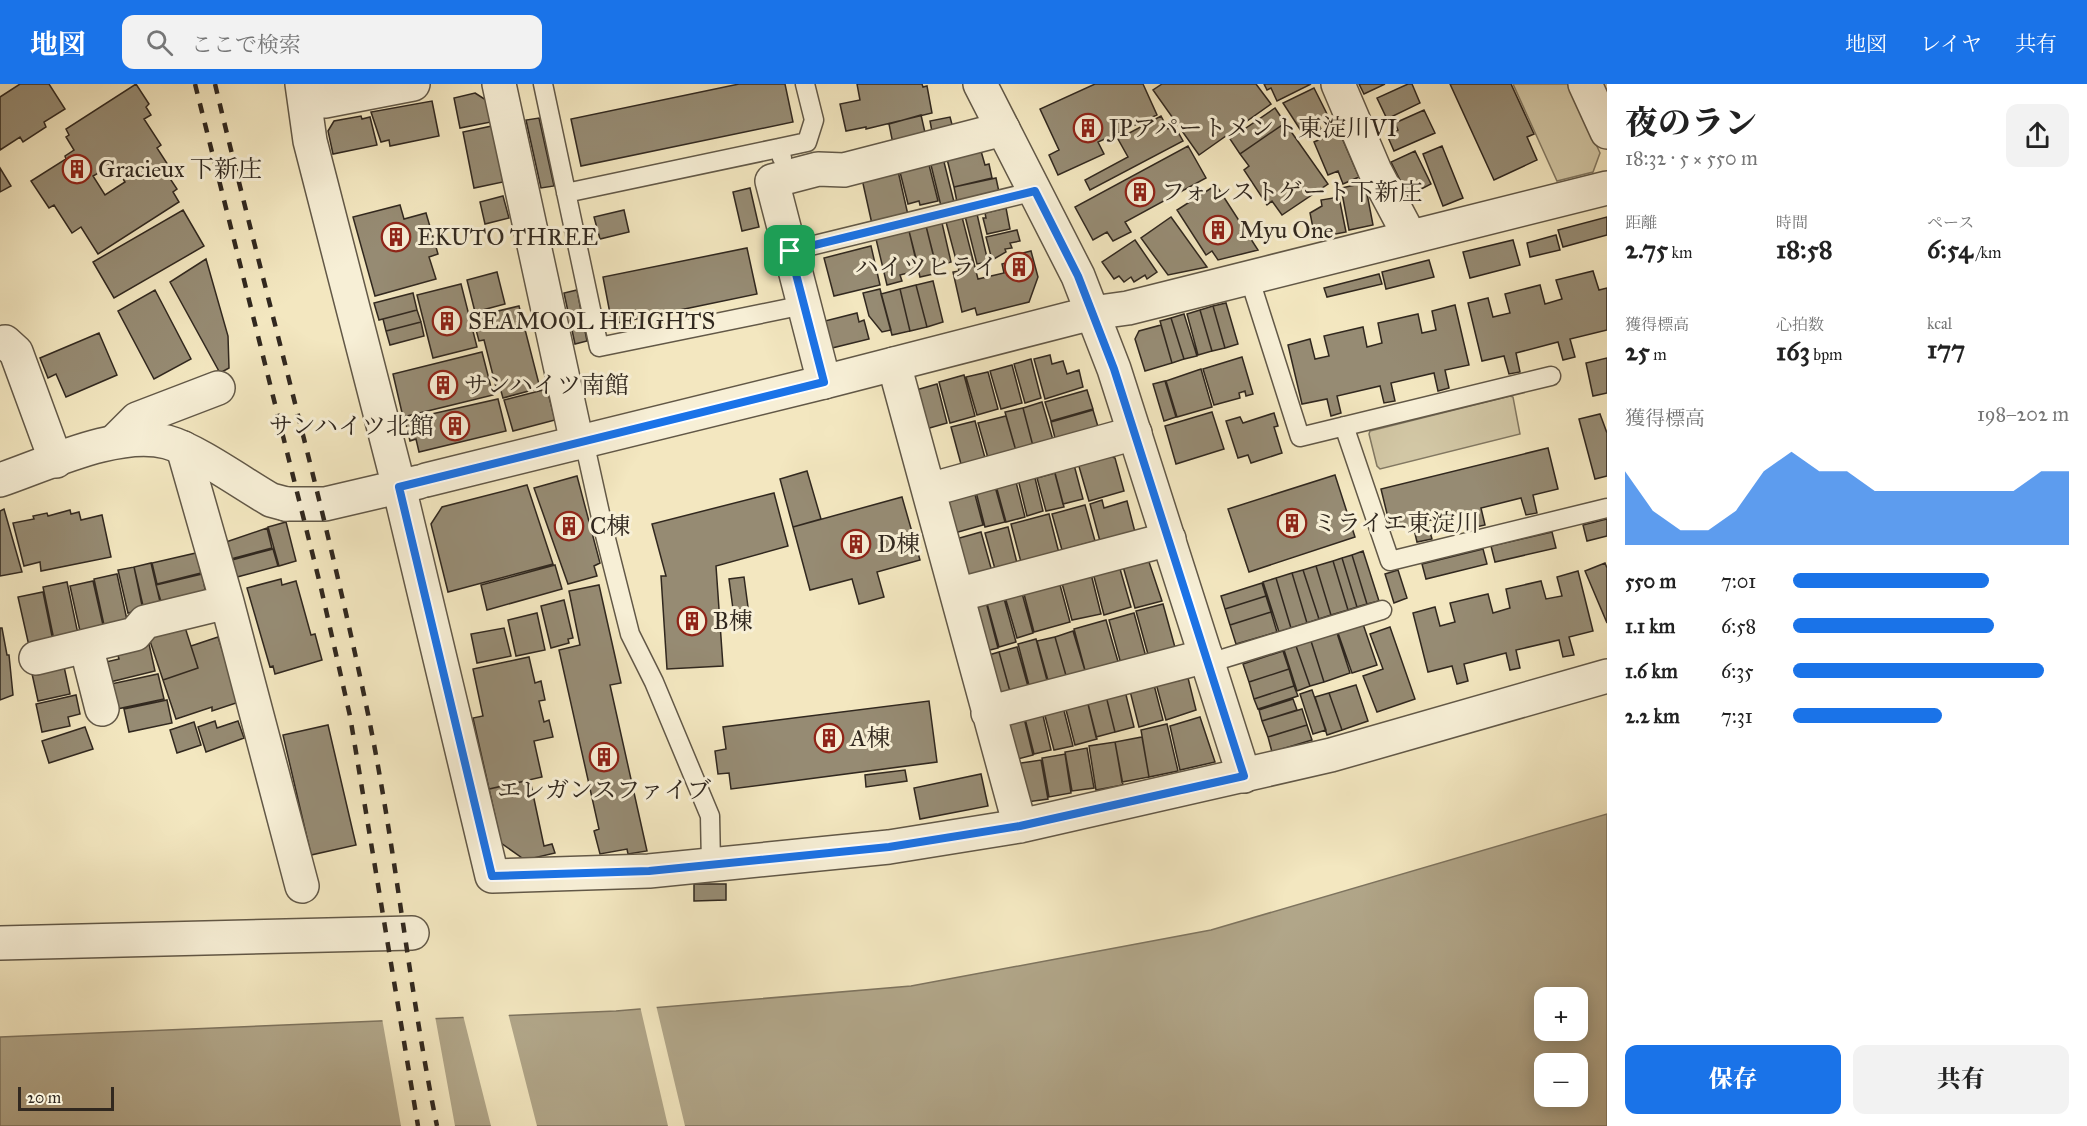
<!DOCTYPE html>
<html lang="ja">
<meta charset="utf-8">
<style>
body{margin:0;font-family:"IM FELL Great Primer","Noto Serif JP",serif;background:#f2f2f2;color:#222;height:100vh;display:flex;flex-direction:column;font-size:22px;white-space:nowrap}
*{box-sizing:border-box;margin:0}
p{font-size:20px;color:#767676}
.icon{flex:none;width:33px;height:33px;fill:none;stroke:currentColor;stroke-width:2;stroke-linecap:round;stroke-linejoin:round}
.map{position:relative;flex:1;overflow:hidden}
.sheet{display:flex;flex-direction:column;background:#fff;width:480px}
.sheet>*{flex:none}
.controls{position:absolute;left:1534px;top:903px;display:grid;gap:12px}
.controls a{display:grid;place-items:center;width:54px;height:54px;border-radius:12px;background:#fff;box-shadow:0 3px 15px #0003;font-size:30px}
.scale{position:absolute;left:18px;bottom:15px;width:96px;box-sizing:border-box;padding-left:6px;border:3px solid #31281f;border-top:0;font-size:16px;line-height:21px;white-space:nowrap;color:#31281f;-webkit-text-stroke:4px #f7efd6;paint-order:stroke}
.pin{position:absolute;display:grid;place-items:center;width:51px;height:51px;color:#fff;margin:-26px;border-radius:12px;box-shadow:0 3px 9px #0006}
.round{display:grid;place-items:center;flex:none;width:63px;height:63px;border-radius:12px;background:#f2f2f2}
.headline{display:flex;align-items:center;justify-content:space-between;height:102px;padding:0 18px}
h1{font-size:33px;font-weight:800;line-height:45px}
.figures{display:grid;grid-template-columns:repeat(3,1fr);gap:9px;height:102px;padding:6px 18px}
.figures div{display:grid;align-content:center}
.figures b{font-size:26px;font-weight:800}
.figures small{font-size:16px;font-weight:400}
.figures p{font-size:16px}
.chart{height:168px;padding:12px 18px}
.chart p{display:flex;justify-content:space-between}
.chart svg{width:100%;height:108px;margin-top:6px;fill:#1a73e8;opacity:.7}
.primary-button{display:flex;gap:12px;margin-top:auto;padding:12px 18px}
.primary-button a{flex:1;height:69px;border-radius:12px;background:#1a73e8;color:#fff;font-size:24px;font-weight:800;line-height:69px;text-align:center}
.primary-button a+a{background:#f2f2f2;color:#222}
ul{padding:0 18px;list-style:none;font-size:20px}
li{display:grid;grid-template-columns:96px 72px 1fr;align-items:center;height:45px}
li i{height:15px;border-radius:8px;background:#1a73e8}
header{display:flex;align-items:center;gap:36px;box-sizing:border-box;height:84px;padding:0 30px;background:#1a73e8;color:#fff}
header strong{font-size:28px}
nav{display:flex;gap:33px;margin-inline-start:auto;font-size:21px}
.search{width:420px;height:54px;background:#f2f2f2;display:flex;align-items:center;gap:15px;box-sizing:border-box;padding:0 21px;border-radius:12px;color:#767676;font-size:22px}
main{display:flex;flex:1;min-height:0}
.map>svg:first-child{display:block}
</style>
<header>
<strong>地図</strong>
<div class="search"><svg class="icon" aria-label="search" viewBox="0 0 24 24"><circle cx="10" cy="10" r="6"/><path d="M15 15l6 6"/></svg>ここで検索</div>
<nav><a>地図</a><a>レイヤ</a><a>共有</a></nav>
</header>
<main>
<div class="map">
<svg width="1607" height="1042" viewBox="0 0 1607 1042">
<rect width="100%" height="100%" fill="#f3e7c0"/>
<filter id="stains"><feTurbulence type="fractalNoise" baseFrequency=".00333" numOctaves="4"/><feColorMatrix values="0 0 0 0 .2 0 0 0 0 .09 0 0 0 0 .02 0 0 0 .5 -.17"/></filter>
<radialGradient id="worn" r=".72"><stop offset=".6" stop-color="#630" stop-opacity="0"/><stop offset="1" stop-color="#630" stop-opacity=".3"/></radialGradient>
<path fill="#d2c7a5" stroke="#827862" stroke-width="1.5" d="M1513,0H1569L1600,69L1593,88L1557,97Z
M1510,312L1513,313L1520,350L1380,385L1377,382L1369,350L1370,347Z"/>
<path fill="#b1a689" stroke="#7e745f" stroke-width="1.5" fill-rule="evenodd" d="M1607,730V1042H0V953L616,927L911,902L1211,846ZM1545,914H1578V946H1545ZM1545,980H1578V1012H1545Z"/>
<path fill="#f3e7c0" d="M656,921L685,1042H668L640,922Z
M508,929L537,1042H491L463,931Z
M435,932L455,1042H401L382,934Z"/>
<path fill="#968b73" stroke="#31281f" stroke-width="1.5" fill-rule="evenodd" d="M20,0H49L65,25L44,38L46,43L23,58L20,53L0,66V13Z
M136,0L149,20L146,23L151,31L144,35L161,61L157,64L170,84L165,87L177,105L173,108L179,118L98,170L81,143L72,149L54,121L49,124L31,97L66,75L65,72L74,66L66,53L69,51L66,45ZM114,80L125,98L105,111L93,92Z
M739,0H785L793,38L581,82L571,35Z
M857,0H922L923,3L927,2L932,29L866,45V43L846,47L840,20L860,16Z
M1095,0H1143L1157,31L1098,58L1104,70L1058,91L1049,71L1059,66L1040,25Z
M1162,0H1256L1271,20L1199,71L1153,6Z
M1264,0H1311L1277,17L1271,4L1267,6Z
M1359,0H1385L1364,10Z
M1408,0H1412L1420,19L1387,35L1377,14Z
M1450,0H1511L1534,50L1527,53L1537,76L1494,96Z
M1314,4L1328,32L1317,37L1321,45L1305,53L1283,19Z
M475,9L486,16L491,38L460,44L454,14Z
M432,17L439,52L390,62L389,56L381,58L371,28Z
M1275,24L1285,39L1240,70L1230,55Z
M1424,26L1435,49L1394,67L1387,51L1398,46L1395,39Z
M921,31L926,53L893,60L889,40Z
M361,32L362,35L370,33L377,61L333,70L328,47L334,37Z
M1161,32L1168,45L1174,41L1183,57L1090,106L1085,96L1128,73L1118,55Z
M950,33L954,48L933,53L930,37Z
M539,34L554,102L541,104L526,36Z
M1285,39L1328,100L1282,131L1272,117L1267,121L1244,86L1249,82L1240,70Z
M492,42L503,98L474,104L463,48Z
M1339,47L1359,93L1343,100L1338,87L1328,91L1314,58Z
M1188,62L1206,94L1125,138L1131,148L1113,157L1107,148L1093,156L1075,123Z
M1442,62L1463,114L1443,122L1423,70Z
M981,67L985,81L989,80L992,94L954,103L947,75Z
M1415,67L1431,100L1408,112L1391,78Z
M943,74L954,118L941,122L930,77Z
M929,81L938,117L920,121L919,117L908,120L900,88Z
M0,84L11,102L0,108Z
M898,87L908,131L872,140L862,95Z
M996,94L999,108L957,118L954,103Z
M1365,99L1373,141L1349,146L1341,104Z
M1216,101L1258,166L1218,176L1212,167L1206,171L1177,126Z
M750,104L759,143L742,147L733,108Z
M503,112L509,134L485,140L480,118Z
M1339,113L1346,148L1315,154L1310,129L1322,122L1321,116Z
M400,121L404,135L426,129L438,170L429,173L436,195L375,212L353,133Z
M1006,124L1010,145L987,150L983,134H986L985,129Z
M183,126L204,162L114,214L93,178Z
M624,126L629,148L600,155L594,133Z
M977,130L988,178L977,180L965,132Z
M962,133L978,195L1004,189L1002,180L1016,176L1015,171L1031,167L1038,193L1029,218L977,231L975,224L962,228L953,188L959,187L946,138Z
M1171,133L1207,183L1168,191L1141,154Z
M1607,133V151L1563,163L1558,146Z
M942,139L951,178L936,182L926,142Z
M926,142L938,189L920,193L909,147Z
M1017,146L1020,157L1010,159L1012,164L1005,165L1006,168L992,176L986,153Z
M909,147L919,186L900,191L902,197L887,201L876,155Z
M1556,151L1560,166L1530,173L1527,159Z
M1135,156L1157,188L1147,195L1145,191L1134,198L1131,193L1124,198L1119,192L1114,195L1102,178Z
M1513,156L1520,181L1470,194L1463,168Z
M871,162L880,201L834,212L824,174Z
M747,164L757,210L612,240L603,193Z
M206,175L228,252L229,284L220,289L170,198Z
M1429,176L1434,193L1386,205L1382,188Z
M1593,187L1599,206L1607,204V246L1570,255L1575,273L1563,276L1558,258L1516,269L1520,288L1509,290L1504,272L1482,277L1468,219L1488,214L1493,233L1510,229L1505,210L1540,201L1545,220L1562,215L1556,196Z
M497,188L505,220L475,228L467,196Z
M1379,190L1382,200L1327,213L1324,204Z
M933,197L943,238L927,243L916,201Z
M461,200L477,263L433,274L417,211Z
M916,201L927,243L910,247L900,205Z
M880,205L891,246L882,248L869,232L863,209Z
M900,205L910,247L892,251L881,210Z
M155,206L191,275L154,295L118,227Z
M577,206L587,257L575,260L564,209Z
M413,209L417,226L379,236L374,219Z
M1226,219L1238,260L1225,264L1213,222Z
M1455,221L1469,281L1445,286L1449,304L1438,307L1434,289L1391,299L1395,317L1384,319L1380,302L1337,312L1341,329L1331,332L1327,315L1302,320L1288,261L1310,255L1315,275L1329,272L1324,252L1363,243L1367,263L1382,259L1378,239L1418,230L1422,249L1436,246L1432,227Z
M519,222L540,304L503,314L501,307H497L484,256L479,257L475,242L484,240L481,231Z
M1213,222L1225,264L1212,267L1200,226Z
M417,226L421,238L386,247L383,235Z
M1200,226L1212,267L1198,271L1187,230Z
M857,229L859,238L864,236L869,255L832,264L825,237Z
M1184,230L1197,272L1184,275L1171,234Z
M1171,234L1184,275L1172,279L1160,237Z
M421,238L424,252L390,261L386,247Z
M1161,241L1172,279L1145,287L1135,255L1139,247Z
M99,249L117,291L66,313L56,290L48,294L40,274Z
M482,268L493,311L403,333L393,290Z
M1050,271L1052,280L1063,277L1067,290L1079,286L1083,303L1045,315L1034,275Z
M1242,273L1253,310L1246,312L1245,307L1239,309L1240,314L1214,321L1203,285Z
M1607,274V309L1593,312L1586,279Z
M1031,275L1041,314L1025,319L1014,280Z
M1012,281L1022,319L1001,325L990,287Z
M1201,285L1212,323L1177,333L1166,297Z
M988,288L998,325L977,331L966,293Z
M964,291L975,332L950,339L939,298Z
M1165,297L1176,333L1164,337L1153,300Z
M937,300L947,339L926,345L916,306Z
M547,305L555,336L513,347L504,316Z
M1087,306L1093,325L1051,337L1045,318Z
M498,315L506,347L419,368L416,355L410,357L405,336Z
M1042,318L1053,356L1033,362L1023,324Z
M1023,324L1033,362L1016,367L1005,328Z
M1093,326L1099,346L1056,358L1051,338Z
M1212,328L1224,365L1176,380L1165,342Z
M1274,329L1278,342L1274,343L1282,369L1251,379L1248,371L1238,374L1226,337L1240,333L1243,339Z
M1600,330L1607,349V392L1595,395L1579,335Z
M1006,332L1016,367L988,374L978,339Z
M975,337L985,374L961,380L951,343Z
M1548,364L1558,405L1533,411L1537,429L1526,431L1521,414L1481,424L1485,441L1471,444L1468,427L1427,437L1432,455L1417,458L1413,441L1391,446L1381,405Z
M1107,371L1115,374L1124,407L1089,417L1078,379Z
M1073,377L1083,415L1063,420L1053,382Z
M807,387L821,435L793,443L780,395Z
M1055,389L1064,423L1046,427L1037,394Z
M1034,390L1043,427L1027,432L1018,395Z
M1335,391L1355,453L1249,488L1228,425Z
M577,392L600,479L594,482L597,492L568,500L534,404Z
M1015,394L1025,433L1006,438L995,398Z
M994,399L1005,438L985,443L975,404Z
M527,401L553,480L448,508L431,440L442,423Z
M974,407L983,441L951,450L946,414Z
M774,409L788,462L716,482L723,582L667,585L661,492H666L652,440Z
M902,413L920,476L877,488L884,513L859,520L852,495L810,506L793,443Z
M1102,416L1104,424L1127,417L1136,452L1101,461L1090,420Z
M1085,421L1095,457L1062,466L1052,430Z
M4,425L22,488L0,492V427Z
M70,426L71,430L79,428L81,436L102,431L111,473L41,487L40,478L24,482L13,439L34,435L33,432L47,429L48,432Z
M1049,430L1060,473L1022,482L1011,440Z
M1607,435V452L1587,457L1583,441Z
M286,438L296,477L279,482L268,443Z
M1008,443L1017,479L995,485L985,449Z
M267,444L272,464L231,475L226,458Z
M981,448L993,491L968,497L956,455Z
M1552,448L1556,464L1495,478L1491,462Z
M273,465L278,482L237,493L232,476Z
M1483,465L1487,480L1426,495L1422,480Z
M1363,467L1379,517L1367,520L1352,471Z
M196,469L201,489L157,500L152,479Z
M1352,471L1367,520L1357,523L1342,474Z
M1141,474L1149,478L1162,517L1135,524L1122,479Z
M1342,474L1357,523L1348,526L1333,477Z
M1333,477L1348,526L1331,531L1316,482Z
M1118,478L1131,523L1104,531L1092,485Z
M151,479L161,522L144,526L134,483Z
M1605,479L1607,484V539L1585,487Z
M555,481L562,505L487,526L481,501Z
M1316,482L1331,531L1319,535L1303,486Z
M134,483L143,526L128,529L118,486Z
M1090,486L1101,530L1072,536L1060,492Z
M1303,486L1319,535L1307,539L1292,489Z
M1398,486L1407,514L1394,519L1385,490Z
M1578,487L1593,547L1569,553L1574,571L1563,573L1559,556L1516,566L1520,584L1510,586L1506,569L1464,580L1468,597L1457,600L1452,582L1428,588L1413,529L1435,523L1440,542L1455,538L1450,519L1488,510L1493,529L1510,524L1506,505L1541,497L1546,515L1562,512L1557,493Z
M1292,489L1307,539L1291,544L1276,494Z
M117,490L127,536L104,541L94,495Z
M202,490L205,505L200,513L162,521L156,501Z
M744,493L750,538L735,540L729,495Z
M1276,494L1291,544L1279,548L1263,498Z
M281,495L282,501L296,497L311,551L315,550L322,576L275,590L273,582L270,583L247,504Z
M93,497L103,541L80,547L70,502Z
M67,498L78,550L54,556L43,503Z
M1262,499L1266,512L1225,525L1221,512Z
M599,501L621,599L610,601L647,767L628,770L627,765L600,770L594,747L599,745L559,566L580,561L569,507Z
M1060,501L1070,538L1034,548L1024,510Z
M1020,502L1033,549L1017,554L1003,506Z
M43,508L53,557L29,562L18,513Z
M1003,511L1016,558L999,563L986,516Z
M1266,512L1271,528L1230,541L1225,525Z
M564,516L573,554L568,555L569,559L551,564L541,522Z
M986,518L998,564L982,568L969,523Z
M1163,520L1176,567L1149,574L1136,527Z
M1271,528L1277,548L1236,560L1230,541Z
M537,529L545,566L516,572L508,536Z
M1134,529L1146,573L1121,580L1109,536Z
M1106,536L1119,581L1086,590L1074,545Z
M183,537L198,584L163,596L147,548Z
M1363,540L1377,581L1352,589L1338,549Z
M1390,543L1415,615L1377,628L1363,592L1383,585L1370,550Z
M0,544H2L7,571H9L13,611L0,616Z
M504,544L511,572L477,579L471,550Z
M1073,547L1086,590L1067,595L1055,553Z
M1337,549L1350,589L1324,598L1311,557Z
M218,553L239,618L212,627V623L176,635L163,596L198,584L191,562Z
M1055,553L1067,595L1049,600L1037,557Z
M1036,555L1048,600L1030,605L1018,560Z
M1311,557L1324,598L1310,602L1296,562Z
M149,560L155,587L110,598L106,578L119,575L117,568Z
M1296,562L1310,602L1297,607L1284,566Z
M1017,563L1029,606L1011,611L999,568Z
M1283,567L1289,585L1249,598L1243,580Z
M999,568L1011,611L995,616L982,573Z
M529,573L535,599L541,597L545,616L539,617L544,638L549,636L553,653L534,657L542,693L489,705L473,634L483,632L473,585Z
M63,578L70,610L38,617L31,585Z
M1289,585L1294,602L1254,615L1249,598Z
M158,590L164,615L117,625L111,600Z
M1176,591L1177,597L1188,594L1196,626L1166,636L1155,596Z
M1153,597L1163,636L1139,643L1130,607Z
M1356,601L1368,637L1342,646L1329,609Z
M1294,602L1298,612L1258,625L1254,615Z
M1124,603L1134,643L1115,648L1105,608Z
M1312,606L1326,646L1313,650L1300,610Z
M1105,608L1115,648L1096,653L1086,612Z
M1329,609L1342,646L1327,651L1315,613Z
M76,611L80,630L68,633L70,642L42,648L36,620Z
M1086,612L1097,655L1075,661L1064,618Z
M1293,615L1297,626L1262,637L1259,626Z
M167,616L172,639L129,648L124,625Z
M929,617L937,678L731,705L729,689L718,690L715,667L726,665L723,643Z
M1062,619L1073,662L1054,666L1043,624Z
M1041,623L1051,666L1034,670L1023,627Z
M1302,625L1307,641L1268,653L1262,637Z
M1023,630L1033,671L1010,677L1009,633Z
M1200,633L1215,678L1180,686L1170,642Z
M215,637L217,644L238,637L244,654L206,668L198,643Z
M194,638L201,661L177,669L170,646Z
M1167,640L1178,687L1149,693L1141,646Z
M328,641L356,761L311,771L283,651Z
M1307,641L1312,656L1272,668L1268,653Z
M85,643L93,665L49,679L42,657Z
M1142,653L1149,693L1122,698L1115,658Z
M1115,658L1123,701L1096,706L1089,662Z
M1087,664L1094,704L1072,707L1065,668Z
M1065,670L1071,709L1049,713L1042,674Z
M1041,676L1048,715L1027,718L1015,680Z
M905,686L907,697L866,703L865,691Z
M981,690L988,722L920,735L914,704Z
M530,696L544,762L552,760L555,769L525,776L501,759L489,705Z
M694,800H726V816L694,817Z"/>
<g fill="none" stroke-linecap="round" stroke-linejoin="round">
<g stroke="#625847" stroke-width="21">
<path id="service" d="M543,0L599,263L804,221
M782,74L779,64L807,58L814,36L805,0
M566,109L779,64
M790,167L1035,107
M1249,193L1300,353L1551,292
M1344,342L1390,477L1607,424
M584,357L604,447L630,550L654,598L710,732L711,780
M1209,579L1382,526"/>
</g>
<g stroke="#625847" stroke-width="36">
<path id="minor" d="M302,0L310,57L399,403L492,792L649,787L889,763L1020,742L1331,671L1607,592
M499,0L577,359
M1338,0L1375,87L1410,153
M303,2L325,17L413,0
M1092,229L1128,224L1607,104
M0,259L5,258L16,268L56,377
M894,280L1020,742
M824,298L772,97L818,85L844,86L1003,45
M115,357L137,335L218,304
M183,364L227,518L302,802
M929,406L1135,349
M286,420H325L419,398
M957,511L1169,455
M86,562L102,625
M36,574L135,550L145,538L227,518
M988,629L1206,572
M0,859L412,849"/>
</g>
<g stroke="#625847" stroke-width="36">
<path id="tertiary" d="M980,0L1078,192L1114,285L1244,692
M1585,0L1607,48
M0,396C47,380 119,345 167,358C196,366 243,400 271,416L286,420
M426,396L824,298L1092,229"/>
</g>
<use href="#service" stroke="#f7efd6" stroke-width="18"/>
<use href="#minor" stroke="#f7efd6" stroke-width="33"/>
<use href="#tertiary" stroke="#f7efd6" stroke-width="33"/>
<path stroke="#31281f" stroke-width="4.5" stroke-dasharray="10 10" stroke-linecap="butt" d="M195,0L321,504L350,632L418,1042
M215,0C265,210 324,418 368,630C396,766 409,906 437,1042"/>
</g>
<g fill="none" stroke-linecap="round" stroke-linejoin="round">
<g stroke="#fff" stroke-width="12">
<path id="route" d="M1035,107L1078,192L1114,285L1244,692L1020,742L889,763L649,787L492,792L399,403L824,298L790,167Z"/>
</g>
<use href="#route" stroke="#1a73e8" stroke-width="8"/>
</g>
<defs>
<g id="building-ring" transform="scale(1.5)"><circle r="9.5" fill="#f7efd6" stroke="#8f2418" stroke-width="1.5"/><path d="M-4-6H4V6H1V3H-1V6H-4ZM-2.5-4.3h1.7v1.8h-1.7ZM.8-4.3h1.7v1.8H.8ZM-2.5-1h1.7V.8h-1.7ZM.8-1h1.7V.8H.8Z" fill="#8f2418"/></g>
</defs>
<g fill-rule="evenodd">
<use href="#building-ring" x="1088" y="44"/>
<use href="#building-ring" x="77" y="85"/>
<use href="#building-ring" x="1140" y="108"/>
<use href="#building-ring" x="1218" y="146"/>
<use href="#building-ring" x="396" y="153"/>
<use href="#building-ring" x="1019" y="183"/>
<use href="#building-ring" x="447" y="237"/>
<use href="#building-ring" x="443" y="301"/>
<use href="#building-ring" x="455" y="342"/>
<use href="#building-ring" x="1292" y="439"/>
<use href="#building-ring" x="569" y="442"/>
<use href="#building-ring" x="856" y="460"/>
<use href="#building-ring" x="692" y="537"/>
<use href="#building-ring" x="829" y="654"/>
<use href="#building-ring" x="604" y="673"/>
</g>
<g text-anchor="middle" dominant-baseline="central" stroke-width="6" stroke-linejoin="round" paint-order="stroke">
<g font-size="24" fill="#31281f" stroke="#f7efd6" text-anchor="start">
<text x="1109" y="44">JPアパートメント東淀川VI</text>
<text x="98" y="85">Gracieux 下新庄</text>
<text x="1161" y="108">フォレストゲート下新庄</text>
<text x="1239" y="146">Myu One</text>
<text x="417" y="153">EKUTO THREE</text>
<text x="998" y="183" text-anchor="end">ハイツヒライ</text>
<text x="468" y="237">SEAMOOL HEIGHTS</text>
<text x="464" y="301">サンハイツ南館</text>
<text x="434" y="342" text-anchor="end">サンハイツ北館</text>
<text x="1313" y="439">ミライエ東淀川</text>
<text x="590" y="442">C棟</text>
<text x="877" y="460">D棟</text>
<text x="713" y="537">B棟</text>
<text x="850" y="654">A棟</text>
<text x="604" y="706" text-anchor="middle">エレガンスファイブ</text>
</g>
</g>
<rect width="100%" height="100%" filter="url(#stains)"/>
<rect width="100%" height="100%" fill="url(#worn)"/>
</svg>
<div class="controls">
<a>+</a>
<a>−</a>
</div>
<div class="scale">20 m</div>
<div class="pin" style="left:790px;top:167px;background:#1e9e55"><svg class="icon" aria-label="arrive" viewBox="0 0 24 24"><path d="M6 21V4h12l-3 4 3 4H6"/></svg></div>
</div>
<section class="sheet">
<div class="headline"><div><h1>夜のラン</h1><p>18:32 · 5 × 550 m</p></div><a class="round"><svg class="icon" aria-label="share" viewBox="0 0 24 24"><path d="M12 15V3M7 8l5-5 5 5M5 13v7h14v-7"/></svg></a></div>
<div class="figures">
<div><p>距離</p><b>2.75<small> km</small></b></div>
<div><p>時間</p><b>18:58</b></div>
<div><p>ペース</p><b>6:54<small> /km</small></b></div>
</div>
<div class="figures">
<div><p>獲得標高</p><b>25<small> m</small></b></div>
<div><p>心拍数</p><b>163<small> bpm</small></b></div>
<div><p>kcal</p><b>177</b></div>
</div>
<div class="chart"><p><span>獲得標高</span>198–202 m</p>
<svg viewBox="0 0 160 44" preserveAspectRatio="none"><path d="M0 44V14L10 30L20 38L30 38L40 30L50 14L60 6L70 14L80 14L90 22L100 22L110 22L120 22L130 22L140 22L150 14L160 14V44z"/></svg>
</div>
<ul>
<li><b>550 m</b>7:01<i style="width:71%"></i></li>
<li><b>1.1 km</b>6:58<i style="width:73%"></i></li>
<li><b>1.6 km</b>6:35<i style="width:91%"></i></li>
<li><b>2.2 km</b>7:31<i style="width:54%"></i></li>
</ul>
<div class="primary-button"><a>保存</a><a>共有</a></div>
</section>
</main>
